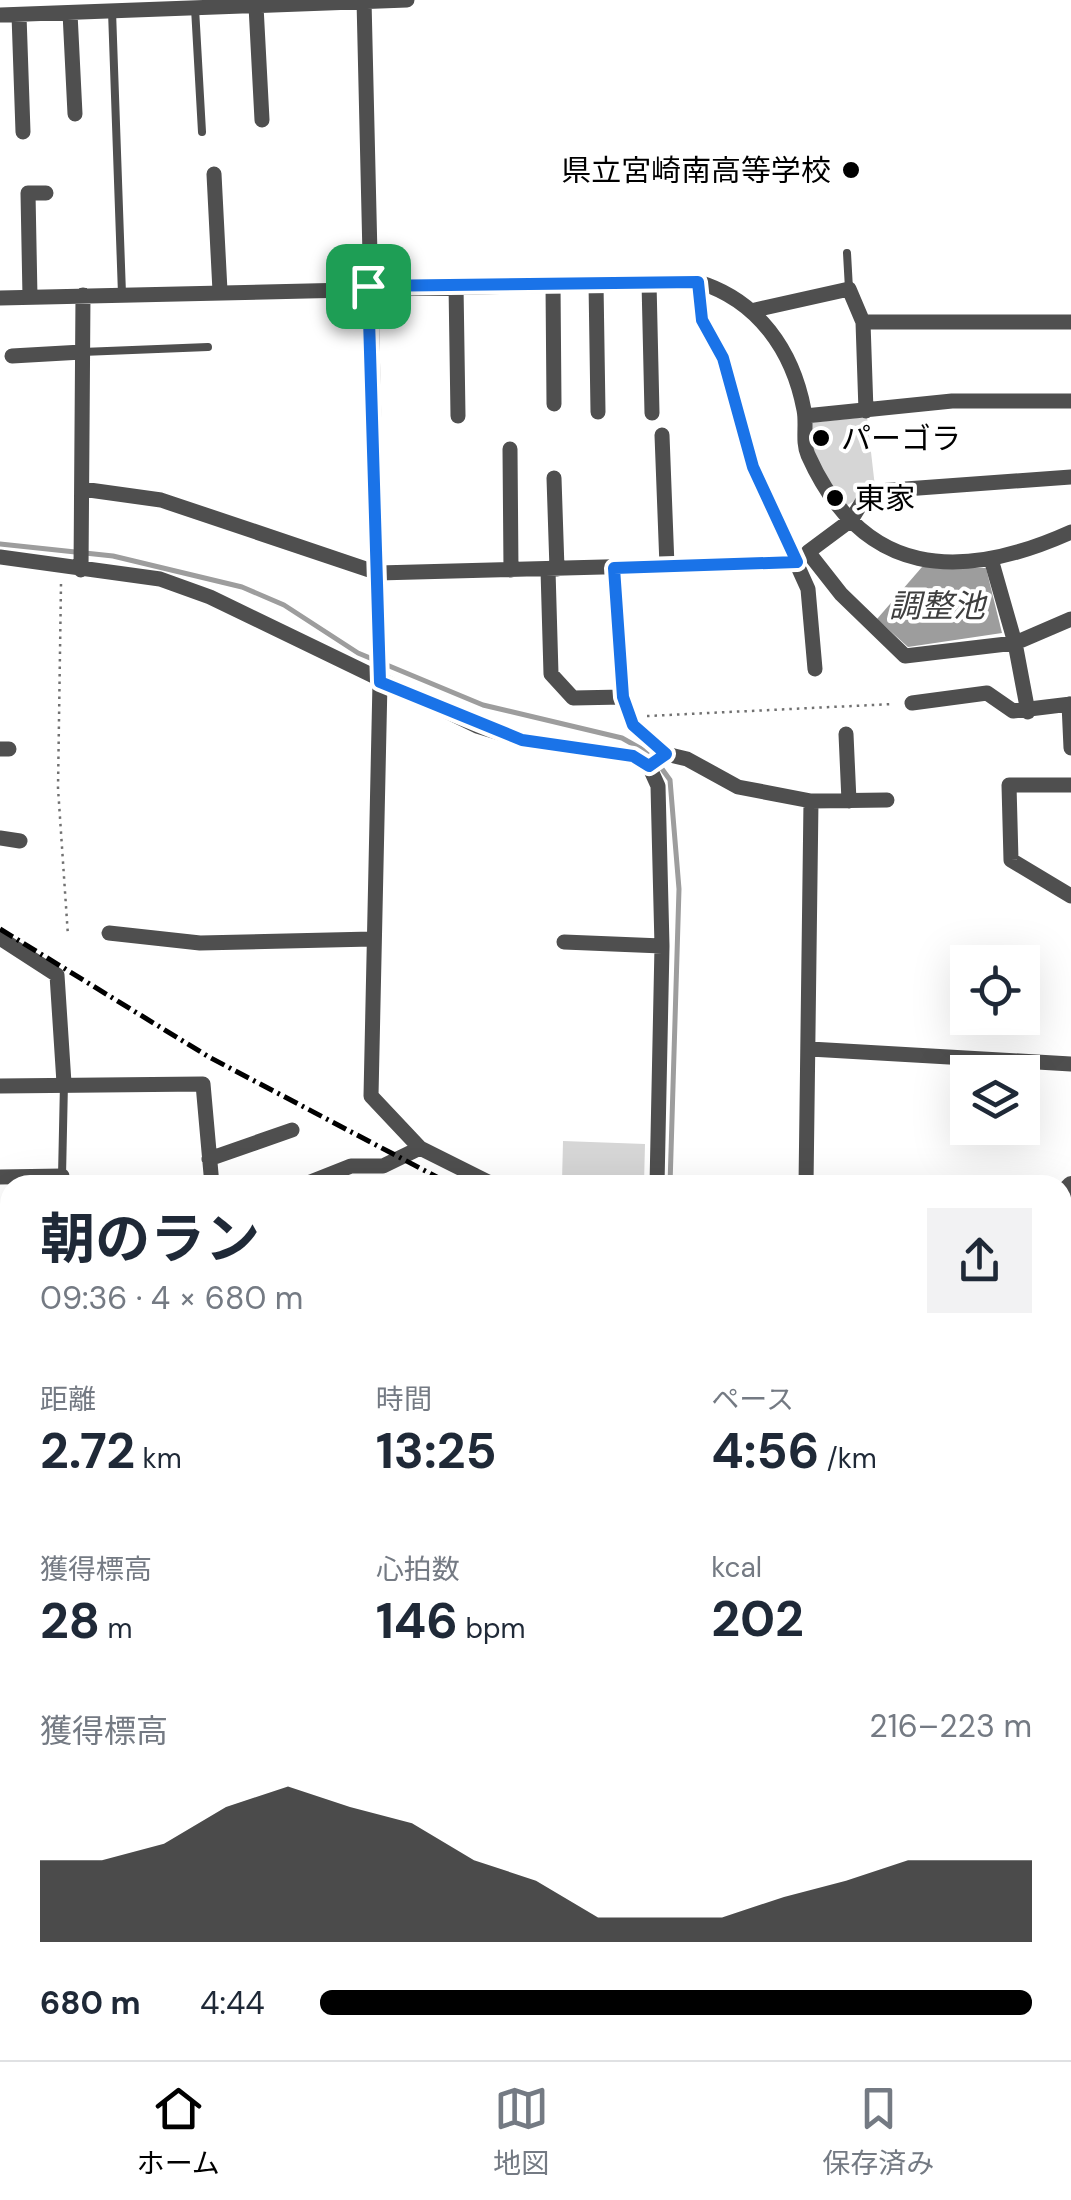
<!DOCTYPE html>
<html lang="ja">
<meta charset="utf-8">
<style>
body{margin:0;font-family:"DM Sans","Noto Sans JP",sans-serif;background:#f2f2f3;color:#1f2937;height:100vh;display:flex;flex-direction:column;font-size:38px;white-space:nowrap}
*{box-sizing:border-box;margin:0}
p{font-size:32px;color:#747a83}
.icon{flex:none;width:55px;height:55px;fill:none;stroke:currentColor;stroke-width:2;stroke-linecap:round;stroke-linejoin:round}
.map{position:relative;flex:1;overflow:hidden}
.details{position:absolute;left:0px;top:1175px;width:1072px;height:885px;display:flex;flex-direction:column;background:#fff;border-radius:30px 30px 0 0;box-shadow:0 10px 40px #0002}
.details>*{flex:none}
.tools{position:absolute;left:950px;top:945px;display:grid;gap:20px}
.tools a{display:grid;place-items:center;width:90px;height:90px;border-radius:0px;background:#fff;box-shadow:0 10px 40px #0002;font-size:50px}
.pin{position:absolute;display:grid;place-items:center;width:85px;height:85px;color:#fff;margin:-42px;border-radius:20px;box-shadow:0 5px 15px #0006}
.round{display:grid;place-items:center;flex:none;width:105px;height:105px;border-radius:0px;background:#f2f2f3}
.summary{display:flex;align-items:center;justify-content:space-between;height:170px;padding:0 40px}
h1{font-size:55px;font-weight:700;line-height:75px}
.metrics{display:grid;grid-template-columns:repeat(3,1fr);gap:15px;height:170px;padding:10px 40px}
.metrics div{display:grid;align-content:center}
.metrics b{font-size:50px;font-weight:700}
.metrics small{font-size:28px;font-weight:400}
.metrics p{font-size:28px}
.chart{height:280px;padding:20px 40px}
.chart p{display:flex;justify-content:space-between}
.chart svg{width:100%;height:180px;margin-top:10px;fill:#000;opacity:.7}
ul{padding:0 40px;list-style:none;font-size:32px}
li{display:grid;grid-template-columns:160px 120px 1fr;align-items:center;height:75px}
li i{height:25px;border-radius:12px;background:#000}
.tabs{display:flex;justify-content:space-around;align-items:center;height:140px;border-top:2px solid #e0e1e3;background:#fff;font-size:28px;color:#747a83}
.tabs a{display:grid;justify-items:center;gap:5px}
.tabs .current{color:#000}
.map>svg:first-child{display:block}
</style>
<div class="map">
<svg width="1071" height="2060" viewBox="0 0 1071 2060">
<rect width="100%" height="100%" fill="#fff"/>
<path fill="#d6d6d6" d="M867,417L875,487L843,508L808,445L807,423Z
M563,1141L645,1144L644,1184L562,1182Z"/>
<path fill="#9d9d9d" d="M922,567L986,568L1002,633L908,647L877,619Z"/>
<g fill="none" stroke-linecap="round" stroke-linejoin="round">
<path stroke="#9d9d9d" stroke-width="5" d="M0,544L113,556L242,587L284,605L358,653L483,705L622,738L652,755L670,780L679,889L670,1185"/>
<path stroke="#9d9d9d" stroke-width="30" d="M0,2031L15,2060"/>
<g stroke="#dbdbdb" stroke-width="26">
<path id="primary" d="M118,2050L128,2060"/>
</g>
<g stroke="#dbdbdb" stroke-width="29">
<path id="trunk" d="M0,1839L10,1840
M0,1869L10,1871
M1062,2020L1071,2021
M1062,2046L1071,2047"/>
</g>
<path stroke="#717171" stroke-width="2.5" stroke-dasharray="2.5 5" stroke-linecap="butt" d="M61,584L58,788L68,936
M647,716L893,704
M403,1176L419,1185"/>
<path stroke="#4f4f4f" stroke-width="8" d="M195,8L202,132
M112,11L122,294
M847,253L849,289
M82,352L208,347
M62,1176L64,1083"/>
<path stroke="#4f4f4f" stroke-width="15" d="M364,0L380,682L371,1096L420,1148L494,1185
M256,6L262,120
M70,13L75,114
M0,15L407,0
M19,15L23,132
M214,174L220,291
M649,282L652,413
M698,282L702,319L723,358L753,467L808,589L815,669
M596,283L598,412
M553,284L554,404
M456,285L458,416
M30,297L28,193H46
M0,298L698,282C758,300 793,351 804,410C807,424 802,442 808,455C863,578 960,582 1071,532
M755,310L849,289L863,322H1071
M863,322L866,411
M12,356L82,352
M805,416L952,401H1071
M662,435L667,566
M510,449L511,570
M1071,477L878,491L864,499L851,520L808,552L841,594L905,656L1015,643L1071,619
M554,478L557,569
M82,489L161,500L378,573L797,562
M0,557L160,579L210,597L477,726L522,740L633,756L649,766L658,786L662,946L657,1185
M991,559L1015,643L1028,712
M614,568L623,697L633,725L666,754L687,759L738,787L811,801L887,800
M81,570L83,295
M548,570L551,674L573,698L623,697
M912,703L987,693L1013,711L1071,704
M1069,704L1071,748
M846,734L849,801
M0,749H9
M1071,785H1009L1011,860L1071,896
M0,838L20,841
M109,933L200,943L372,939
M0,938L57,975L64,1083
M564,942L662,946
M810,1049L1071,1064
M0,1086L203,1084L212,1185
M209,1159L292,1130
M0,1177L62,1176V1185
M303,1185L351,1166H383L420,1148
M806,1185L811,801
M0,1304L10,1300
M1062,1305L1071,1307
M0,1380L10,1400
M1062,1384L1071,1389
M1062,1474L1071,1480
M0,1499L10,1492
M1062,1579L1071,1586
M0,1710L10,1704
M1062,1901L1071,1920
M672,2050L697,2060
M331,2056L353,2060"/>
<path stroke="#4f4f4f" stroke-width="18" d="M1062,1194L1071,1185
M0,1764L10,1776"/>
<use href="#primary" stroke="#000" stroke-width="22"/>
<use href="#trunk" stroke="#000" stroke-width="25"/>
<path stroke="#000" stroke-width="5" stroke-dasharray="15 5 2.5 5" stroke-linecap="butt" d="M0,929L209,1057L452,1185
M1062,1563L1071,1568"/>
</g>
<g fill="none" stroke-linecap="round" stroke-linejoin="round">
<g stroke="#fff" stroke-width="20">
<path id="route" d="M698,282L702,320L723,358L753,467L797,562L614,568L623,697L633,725L666,754L649,766L633,756L522,740L380,682L368,286Z"/>
</g>
<use href="#route" stroke="#1a73e8" stroke-width="12"/>
</g>
<g fill="#000" stroke="#fff" stroke-width="4">
<circle cx="851" cy="170" r="10"/>
<circle cx="821" cy="438" r="10"/>
<circle cx="835" cy="498" r="10"/>
</g>
<g text-anchor="middle" dominant-baseline="central" stroke-width="8" stroke-linejoin="round" paint-order="stroke">
<g font-size="30" fill="#000" stroke="#fff" text-anchor="start">
<text x="831" y="170" text-anchor="end">県立宮崎南高等学校</text>
<text x="841" y="438">パーゴラ</text>
<text x="855" y="498">東家</text>
</g>
<g font-size="32" font-style="italic" fill="#3e3e3e" stroke="#fff">
<text x="937" y="606">調整池</text>
</g>
</g>
</svg>
<div class="tools">
<a><svg class="icon" aria-label="locate" viewBox="0 0 24 24"><circle cx="12" cy="12" r="6"/><path d="M12 2v4M12 18v4M2 12h4M18 12h4"/></svg></a>
<a><svg class="icon" aria-label="layers" viewBox="0 0 24 24"><path d="M12 4l9 5-9 5-9-5zM3 14l9 5 9-5"/></svg></a>
</div>
<div class="pin" style="left:368px;top:286px;background:#1e9e55"><svg class="icon" aria-label="arrive" viewBox="0 0 24 24"><path d="M6 21V4h12l-3 4 3 4H6"/></svg></div>
<section class="details">
<div class="summary"><div><h1>朝のラン</h1><p>09:36 · 4 × 680 m</p></div><a class="round"><svg class="icon" aria-label="share" viewBox="0 0 24 24"><path d="M12 15V3M7 8l5-5 5 5M5 13v7h14v-7"/></svg></a></div>
<div class="metrics">
<div><p>距離</p><b>2.72<small> km</small></b></div>
<div><p>時間</p><b>13:25</b></div>
<div><p>ペース</p><b>4:56<small> /km</small></b></div>
</div>
<div class="metrics">
<div><p>獲得標高</p><b>28<small> m</small></b></div>
<div><p>心拍数</p><b>146<small> bpm</small></b></div>
<div><p>kcal</p><b>202</b></div>
</div>
<div class="chart"><p><span>獲得標高</span>216–223 m</p>
<svg viewBox="0 0 160 44" preserveAspectRatio="none"><path d="M0 44V24L10 24L20 20L30 11L40 6L50 11L60 15L70 24L80 29L90 38L100 38L110 38L120 33L130 29L140 24L150 24L160 24V44z"/></svg>
</div>
<ul>
<li><b>680 m</b>4:44<i style="width:100%"></i></li>
</ul>
</section>
</div>
<nav class="tabs">
<a class="current"><svg class="icon" aria-label="home" viewBox="0 0 24 24"><path d="M3 11l9-7 9 7M6 9v11h12V9"/></svg>ホーム</a>
<a><svg class="icon" aria-label="map" viewBox="0 0 24 24"><path d="M3 6l6-2 6 2 6-2v14l-6 2-6-2-6 2zM9 4v14M15 6v14"/></svg>地図</a>
<a><svg class="icon" aria-label="saved" viewBox="0 0 24 24"><path d="M7 4h10v16l-5-4-5 4z"/></svg>保存済み</a>
</nav>
